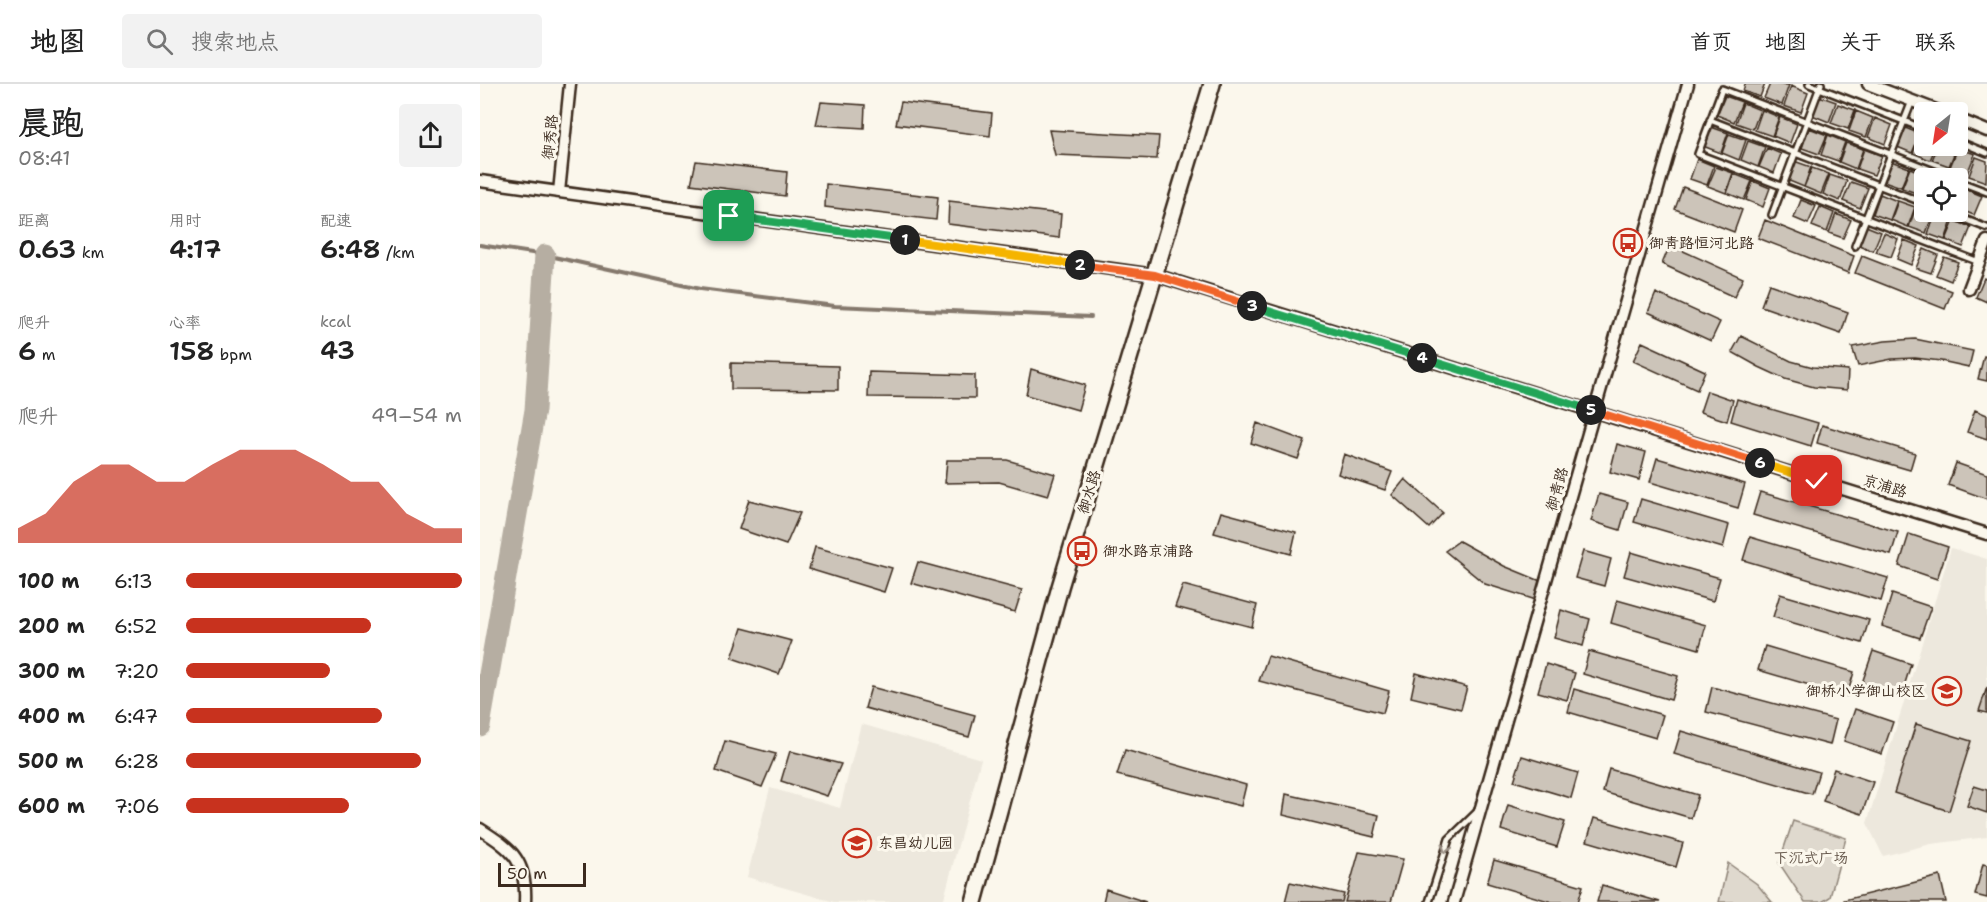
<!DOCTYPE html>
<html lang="zh">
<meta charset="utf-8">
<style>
body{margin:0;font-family:"Shantell Sans","LXGW WenKai TC",sans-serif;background:#f2f2f2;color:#222;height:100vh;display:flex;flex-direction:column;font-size:22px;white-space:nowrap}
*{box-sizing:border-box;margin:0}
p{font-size:20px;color:#767676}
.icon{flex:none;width:33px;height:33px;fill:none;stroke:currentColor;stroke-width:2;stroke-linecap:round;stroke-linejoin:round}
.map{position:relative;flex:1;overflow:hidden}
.side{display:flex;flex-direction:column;background:#fff;width:480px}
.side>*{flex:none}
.needle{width:39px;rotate:210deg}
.controls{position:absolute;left:1434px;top:18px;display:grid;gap:12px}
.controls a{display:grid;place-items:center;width:54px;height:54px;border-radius:6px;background:#fff;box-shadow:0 6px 24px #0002;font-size:30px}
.scale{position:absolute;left:18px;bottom:15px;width:88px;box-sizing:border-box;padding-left:6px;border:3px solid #3b2a1e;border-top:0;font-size:16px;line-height:21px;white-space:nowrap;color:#3b2a1e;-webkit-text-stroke:4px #fbf7ec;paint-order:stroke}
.pin{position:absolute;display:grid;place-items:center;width:51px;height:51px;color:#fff;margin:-26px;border-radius:12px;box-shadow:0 3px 9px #0006}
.km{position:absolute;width:30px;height:30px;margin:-15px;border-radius:50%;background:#222;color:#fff;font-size:16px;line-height:30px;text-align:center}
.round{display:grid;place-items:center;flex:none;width:63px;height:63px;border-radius:6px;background:#f2f2f2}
.overview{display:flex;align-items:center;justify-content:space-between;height:102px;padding:0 18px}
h1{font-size:33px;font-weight:600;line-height:45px}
.stats{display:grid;grid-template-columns:repeat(3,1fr);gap:9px;height:102px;padding:6px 18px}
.stats div{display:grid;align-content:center}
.stats b{font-size:26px;font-weight:600}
.stats small{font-size:16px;font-weight:400}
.stats p{font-size:16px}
.chart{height:168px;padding:12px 18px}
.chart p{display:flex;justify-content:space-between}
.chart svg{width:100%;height:108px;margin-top:6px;fill:#c8321e;opacity:.7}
ul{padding:0 18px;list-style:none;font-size:20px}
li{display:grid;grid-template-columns:96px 72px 1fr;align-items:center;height:45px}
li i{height:15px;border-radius:8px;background:#c8321e}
header{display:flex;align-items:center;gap:36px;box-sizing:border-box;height:84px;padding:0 30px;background:#fff;border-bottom:2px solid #e0e0e0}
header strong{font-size:28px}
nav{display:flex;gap:33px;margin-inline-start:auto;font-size:21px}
.search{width:420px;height:54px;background:#f2f2f2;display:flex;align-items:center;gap:15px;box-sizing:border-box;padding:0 21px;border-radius:6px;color:#767676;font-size:22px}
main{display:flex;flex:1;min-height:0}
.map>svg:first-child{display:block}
</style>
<header>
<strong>地图</strong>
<div class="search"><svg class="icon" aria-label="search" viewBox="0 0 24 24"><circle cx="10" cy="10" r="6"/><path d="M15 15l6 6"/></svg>搜索地点</div>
<nav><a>首页</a><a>地图</a><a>关于</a><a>联系</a></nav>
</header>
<main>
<section class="side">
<div class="overview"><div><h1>晨跑</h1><p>08:41</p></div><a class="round"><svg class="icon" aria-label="share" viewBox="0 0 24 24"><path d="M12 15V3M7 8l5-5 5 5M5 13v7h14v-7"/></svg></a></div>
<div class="stats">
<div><p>距离</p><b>0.63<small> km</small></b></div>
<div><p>用时</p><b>4:17</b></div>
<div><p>配速</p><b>6:48<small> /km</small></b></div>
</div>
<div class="stats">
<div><p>爬升</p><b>6<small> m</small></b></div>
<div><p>心率</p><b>158<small> bpm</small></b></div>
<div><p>kcal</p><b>43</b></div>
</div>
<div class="chart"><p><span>爬升</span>49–54 m</p>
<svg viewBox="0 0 160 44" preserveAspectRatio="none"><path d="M0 44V38L10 32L20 19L30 12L40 12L50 19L60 19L70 12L80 6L90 6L100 6L110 12L120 19L130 19L140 32L150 38L160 38V44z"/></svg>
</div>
<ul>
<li><b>100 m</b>6:13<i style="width:100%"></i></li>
<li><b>200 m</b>6:52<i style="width:67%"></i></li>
<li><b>300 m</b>7:20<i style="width:52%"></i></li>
<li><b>400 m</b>6:47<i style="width:71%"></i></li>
<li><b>500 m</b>6:28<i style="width:85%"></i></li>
<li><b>600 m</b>7:06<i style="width:59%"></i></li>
</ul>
</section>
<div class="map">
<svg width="1507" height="818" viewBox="0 0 1507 818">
<rect width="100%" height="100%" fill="#fbf7ec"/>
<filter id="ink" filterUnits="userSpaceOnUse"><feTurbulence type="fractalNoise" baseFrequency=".0167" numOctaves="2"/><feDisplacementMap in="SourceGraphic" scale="12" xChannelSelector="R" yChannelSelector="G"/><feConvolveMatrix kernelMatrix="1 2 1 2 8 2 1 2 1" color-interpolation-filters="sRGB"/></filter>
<g filter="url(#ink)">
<path fill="#ede8dd" d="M1471,464L1507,475V753L1451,760L1403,772L1387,739Z
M381,640L501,675L463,818H354L267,793L290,704L360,724Z"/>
<path fill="#dfd9ce" stroke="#8d8276" stroke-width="1.5" d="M1313,737L1366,754L1350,813L1342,818H1325L1299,779Z
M1248,779L1277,800L1292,818H1239Z"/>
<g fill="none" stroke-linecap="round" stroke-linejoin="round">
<path stroke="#85796d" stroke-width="4" d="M0,161L65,171L220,205L355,222L611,233"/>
<path stroke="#b6aea2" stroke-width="21" d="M0,642L55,326L65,171"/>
</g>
<path fill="#ccc4b9" stroke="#3b2a1e" stroke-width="1.5" d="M1265,0H1285L1280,13L1263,7Z
M1290,0L1309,1L1302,21L1284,14Z
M1311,2L1328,9L1321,28L1304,22Z
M1245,12L1262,18L1254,38L1237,31Z
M1339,12L1356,18L1349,38L1332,31Z
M341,18L385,21L384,44L336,41Z
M421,18L512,29L510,52L416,40Z
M1263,19L1280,26L1273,45L1256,39Z
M1358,20L1375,26L1368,45L1351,39Z
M1282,26L1299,33L1292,52L1275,46Z
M1376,27L1393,34L1386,53L1369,47Z
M1300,33L1317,40L1310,59L1293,52Z
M1395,34L1412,41L1405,60L1388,53Z
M1231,43L1248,49L1241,69L1223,62Z
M1423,43L1440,50L1432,69L1415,62Z
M1329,44L1347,51L1339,70L1322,64Z
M569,46L679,52L677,75L575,71Z
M1441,49L1444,51V62H1456L1450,76L1433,69Z
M1249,50L1266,56L1259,76L1242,69Z
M1348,51L1365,58L1358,77L1341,71Z
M1268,57L1285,63L1278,83L1261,76Z
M1366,59L1383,65L1376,85L1359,78Z
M1458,62L1477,63L1469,82L1452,76Z
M1287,64L1301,70L1294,89L1279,83Z
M1478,64L1495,70L1487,90L1470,83Z
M1384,65L1402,72L1394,91L1377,85Z
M1496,73L1507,77L1506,98L1489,92Z
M1217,75L1234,82L1227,101L1210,95Z
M216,77L307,88L305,112L211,100Z
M1314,77L1331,83L1324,103L1307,96Z
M1411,77L1429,84L1421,103L1404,97Z
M1236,83L1253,89L1246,109L1228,102Z
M1332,84L1349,90L1341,110L1324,103Z
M1430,84L1447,91L1439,110L1422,104Z
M1254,90L1272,97L1264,116L1247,109Z
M1350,91L1367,97L1360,117L1343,110Z
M1273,97L1290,104L1283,123L1266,116Z
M1371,98L1388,104L1380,124L1363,117Z
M346,100L458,113L456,136L345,123Z
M1203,103L1262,126L1254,148L1195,125Z
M1485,105L1502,112L1494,131L1478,125Z
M1400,110L1417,117L1410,136L1393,130Z
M1321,116L1336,122L1328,140L1314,134Z
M469,117L581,130L579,154L468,140Z
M1418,117L1435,123L1428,143L1411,136Z
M1340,123L1354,129L1347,148L1332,142Z
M1436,123L1453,130L1446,149L1429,143Z
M1356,130L1371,136L1363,154L1349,149Z
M1455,130L1472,137L1465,156L1448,150Z
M1285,136L1374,172L1368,189L1278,154Z
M1474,137L1491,143L1483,163L1466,156Z
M1386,142L1401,148L1393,167L1379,161Z
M1404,149L1418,155L1411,173L1396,168Z
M1424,156L1439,162L1431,181L1417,175Z
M1190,161L1263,194L1254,213L1182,180Z
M1444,165L1458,171L1451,189L1436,184Z
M1382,172L1472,207L1465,225L1375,189Z
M1464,173L1478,178L1471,197L1456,191Z
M1504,194L1507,196V218L1496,213Z
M1289,200L1368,228L1361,250L1281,222Z
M1176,209L1240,238L1231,257L1168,228Z
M1261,252L1311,277L1333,283L1368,286L1367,306L1334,303L1305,295L1279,283L1252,268Z
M1435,255L1493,267L1489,283L1461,277L1435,274L1412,275L1378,282L1372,263L1405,257Z
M1162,258L1225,287L1217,306L1153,277Z
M1504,272L1507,273V297L1498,295Z
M251,279L358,282V306L251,305Z
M551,285L605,301L598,326L546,311Z
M389,288L495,291V314L388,313Z
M1227,307L1253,316L1247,337L1220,328Z
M1257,315L1338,339L1331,362L1251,337Z
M1495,326L1507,331V355L1487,348Z
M777,339L825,357L818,375L771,359Z
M1342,341L1435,369L1430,386L1337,359Z
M1137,360L1166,368L1159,396L1130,388Z
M864,370L912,388L905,406L858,390Z
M1177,374L1265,400L1258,424L1170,398Z
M467,376H527L575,390L568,412L519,398L465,399Z
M1476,379L1507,390V415L1468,401Z
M925,395L963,429L949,444L912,411Z
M1280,408L1418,448L1411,471L1273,431Z
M1119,410L1148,418L1140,446L1111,437Z
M1161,415L1249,441L1243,464L1154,438Z
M269,416L320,429L306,461L259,445Z
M741,428L816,448L811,470L734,449Z
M1429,450L1468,463L1457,495L1419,482Z
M1270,453L1408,494L1401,517L1263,476Z
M979,457L1024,482L1063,498L1056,516L1005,500L965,467Z
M335,463L412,484L404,508L329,485Z
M1103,467L1131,475L1124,502L1095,494Z
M1151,468L1240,494L1233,517L1144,492Z
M438,478L542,506L535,528L431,499Z
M703,501L777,521L772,543L695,523Z
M1300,510L1389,536L1382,559L1293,533Z
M1412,510L1451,523L1440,554L1402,542Z
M1137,516L1226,541L1219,565L1131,539Z
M1081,526L1110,535L1103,562L1074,554Z
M262,544L312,557L299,590L252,574Z
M1285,562L1374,588L1367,612L1278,586Z
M1109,567L1198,592L1191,616L1103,590Z
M1393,567L1431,580L1421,612L1382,599Z
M788,572L909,607L903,629L779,597Z
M1066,580L1095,589L1087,616L1058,608Z
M936,589L987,603L981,625L931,613Z
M391,603L495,631L489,653L385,624Z
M1232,603L1356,636L1350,661L1226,628Z
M1507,603V629L1499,627Z
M1094,605L1183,631L1176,654L1088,628Z
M1375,625L1413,638L1402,670L1364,657Z
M1436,640L1491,657L1469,727L1414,709Z
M1201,647L1339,688L1332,710L1194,670Z
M245,657L296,670L282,703L236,687Z
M645,666L766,701L761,722L637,691Z
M310,667L361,680L347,712L301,697Z
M1042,672L1098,689L1091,714L1034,697Z
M1129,685L1218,711L1211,734L1123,708Z
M1354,685L1393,698L1382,730L1343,717Z
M1494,702L1507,706V729L1487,722Z
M806,710L899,731L894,753L803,731Z
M1028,721L1085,738L1077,763L1021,746Z
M1114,734L1203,759L1196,783L1107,757Z
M879,768L923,775L911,818H865Z
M1014,776L1103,802L1098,818H1072L1007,799Z
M1503,780L1507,781V814L1495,811Z
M1460,792L1466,818H1364V816Z
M810,798L864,810L862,818H805Z
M1122,801L1180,818H1117Z
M626,805L666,818H623Z"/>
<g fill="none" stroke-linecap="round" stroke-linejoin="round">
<g stroke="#3b2a1e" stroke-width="10">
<path id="lane" d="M1329,0L1444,45
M1230,36L1444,119
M1478,57L1507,69
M1472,94L1242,5L1218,70L1499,178
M1478,97L1507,108
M1466,128L1507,144
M1292,131L1341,0
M1375,162L1432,17
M949,818L969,755L998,727"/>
</g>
<g stroke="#3b2a1e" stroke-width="15">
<path id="street" d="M1388,0L1461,28
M1478,35L1507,47
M0,97L675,191L1507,450
M79,108L90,0
M1489,205L1507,157
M0,745C33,766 47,777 45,818
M974,818L1208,0"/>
</g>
<g stroke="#3b2a1e" stroke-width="20">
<path id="secondary" d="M494,818L580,503L732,0"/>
</g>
<use href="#lane" stroke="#fbf7ec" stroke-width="5"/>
<use href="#street" stroke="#fbf7ec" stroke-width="10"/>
<use href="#secondary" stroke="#fbf7ec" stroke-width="15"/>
</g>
<defs><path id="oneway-chevron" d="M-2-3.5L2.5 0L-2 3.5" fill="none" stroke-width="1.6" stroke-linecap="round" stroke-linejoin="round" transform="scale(1.5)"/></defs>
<use stroke="#9b9085" href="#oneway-chevron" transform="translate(966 765) rotate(108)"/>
</g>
<g fill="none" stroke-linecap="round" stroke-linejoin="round" filter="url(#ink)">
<g stroke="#fff" stroke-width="12">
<path id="split-1" d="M249,132L425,156"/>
</g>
<g stroke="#fff" stroke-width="12">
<path id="split-2" d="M425,156L600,181"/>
</g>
<g stroke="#fff" stroke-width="12">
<path id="split-3" d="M600,181L675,191L772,222"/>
</g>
<g stroke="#fff" stroke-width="12">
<path id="split-4" d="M772,222L942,274"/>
</g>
<g stroke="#fff" stroke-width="12">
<path id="split-5" d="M942,274L1111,326"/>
</g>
<g stroke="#fff" stroke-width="12">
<path id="split-6" d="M1111,326L1280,379"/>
</g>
<g stroke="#fff" stroke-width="12">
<path id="split-7" d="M1280,379L1337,397"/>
</g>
<use href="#split-1" stroke="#22a559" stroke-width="8"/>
<use href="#split-2" stroke="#f5b400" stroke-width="8"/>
<use href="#split-3" stroke="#f0652b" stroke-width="8"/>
<use href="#split-4" stroke="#22a559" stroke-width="8"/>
<use href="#split-5" stroke="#22a559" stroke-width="8"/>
<use href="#split-6" stroke="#f0652b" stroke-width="8"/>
<use href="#split-7" stroke="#f5b400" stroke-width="8"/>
</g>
<defs>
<g id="bus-ring" transform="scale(1.5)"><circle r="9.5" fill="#fbf7ec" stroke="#c8321e" stroke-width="1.5"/><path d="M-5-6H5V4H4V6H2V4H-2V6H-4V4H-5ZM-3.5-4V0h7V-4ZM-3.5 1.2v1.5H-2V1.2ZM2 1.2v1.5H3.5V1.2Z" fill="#c8321e"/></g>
<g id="school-ring" transform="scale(1.5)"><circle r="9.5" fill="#fbf7ec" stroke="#c8321e" stroke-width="1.5"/><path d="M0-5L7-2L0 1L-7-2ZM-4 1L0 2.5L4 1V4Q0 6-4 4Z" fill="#c8321e"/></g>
</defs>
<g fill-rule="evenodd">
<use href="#bus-ring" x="1148" y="159"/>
<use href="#bus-ring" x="602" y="467"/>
<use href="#school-ring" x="1467" y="607"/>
<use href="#school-ring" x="377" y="759"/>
</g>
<g text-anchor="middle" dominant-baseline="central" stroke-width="6" stroke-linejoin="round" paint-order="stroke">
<g font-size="15" fill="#3b2a1e" stroke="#fbf7ec">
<text transform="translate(70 53) rotate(-84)">御秀路</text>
<text transform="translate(1405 402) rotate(17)">京浦路</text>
<text transform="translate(1077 405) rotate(-74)">御青路</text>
<text transform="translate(609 408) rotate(-73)">御水路</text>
</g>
<g font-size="15" fill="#3b2a1e" stroke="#fbf7ec" text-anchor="start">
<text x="1169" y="159">御青路恒河北路</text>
<text x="623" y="467">御水路京浦路</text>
<text x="1446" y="607" text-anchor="end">御桥小学御山校区</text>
<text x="398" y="759">东昌幼儿园</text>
</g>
<g font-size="15" fill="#64564a" stroke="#fbf7ec">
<text x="1331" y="774">下沉式广场</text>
</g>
</g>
</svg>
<div class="controls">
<a><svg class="needle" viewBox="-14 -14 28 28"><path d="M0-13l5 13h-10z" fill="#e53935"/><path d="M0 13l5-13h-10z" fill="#767676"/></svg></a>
<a><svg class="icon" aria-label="locate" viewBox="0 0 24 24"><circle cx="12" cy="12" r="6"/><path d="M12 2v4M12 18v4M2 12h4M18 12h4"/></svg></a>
</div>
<div class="scale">50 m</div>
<div class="pin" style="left:249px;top:132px;background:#1e9e55"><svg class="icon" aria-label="arrive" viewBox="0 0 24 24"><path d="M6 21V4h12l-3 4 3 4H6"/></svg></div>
<div class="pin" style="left:1337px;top:397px;background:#d93025"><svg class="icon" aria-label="check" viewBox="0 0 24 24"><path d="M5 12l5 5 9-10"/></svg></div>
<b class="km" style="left:425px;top:156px">1</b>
<b class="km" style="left:600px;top:181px">2</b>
<b class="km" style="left:772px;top:222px">3</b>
<b class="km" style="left:942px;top:274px">4</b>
<b class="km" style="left:1111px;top:326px">5</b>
<b class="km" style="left:1280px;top:379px">6</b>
</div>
</main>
